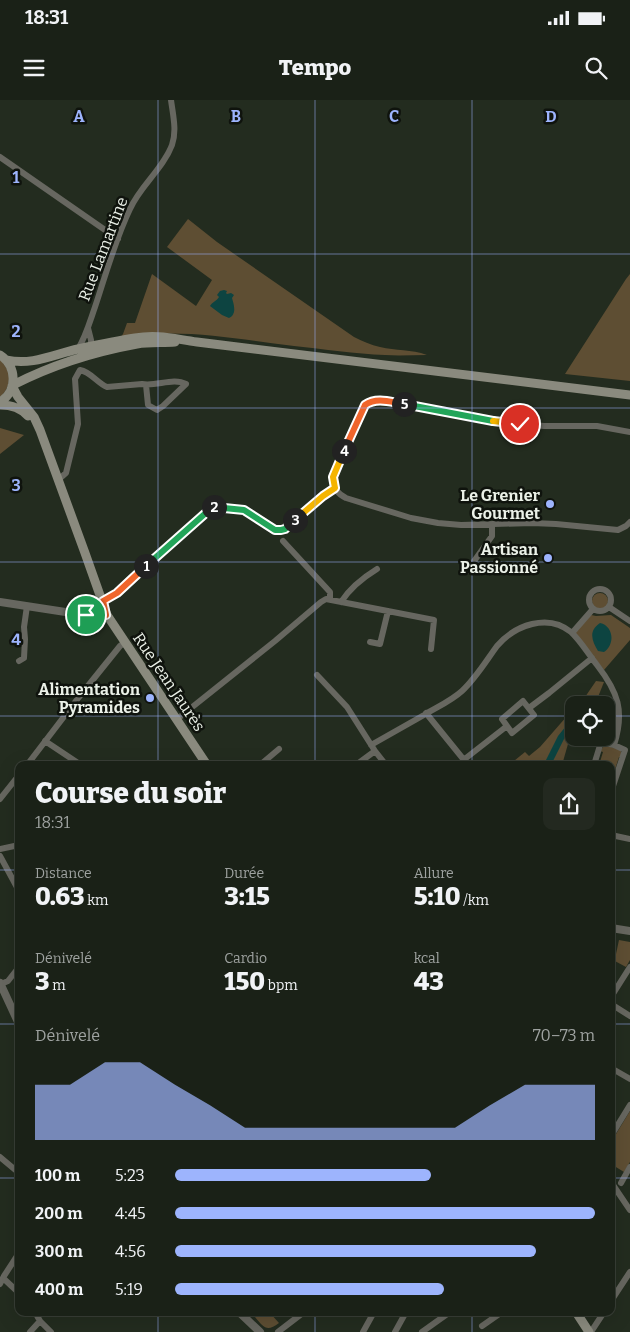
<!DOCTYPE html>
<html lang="fr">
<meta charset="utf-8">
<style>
body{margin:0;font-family:Bitter,serif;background:#232920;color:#f1f3f6;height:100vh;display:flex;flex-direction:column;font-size:19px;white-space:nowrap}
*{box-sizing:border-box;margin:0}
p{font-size:16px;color:#9fa3a1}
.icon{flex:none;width:28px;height:28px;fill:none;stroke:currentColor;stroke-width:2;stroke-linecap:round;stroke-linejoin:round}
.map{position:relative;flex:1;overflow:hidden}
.details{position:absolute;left:15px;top:661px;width:600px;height:555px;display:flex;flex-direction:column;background:#1a2117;border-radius:10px;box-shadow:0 5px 20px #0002,0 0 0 1px #383e36}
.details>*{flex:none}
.fabs{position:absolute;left:565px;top:596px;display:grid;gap:10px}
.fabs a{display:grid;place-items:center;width:50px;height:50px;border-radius:10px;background:#1a2117;box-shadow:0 5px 20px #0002,0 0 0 1px #383e36;font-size:25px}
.pin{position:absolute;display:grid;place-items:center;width:42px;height:42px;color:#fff;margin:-21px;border:2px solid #fff;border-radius:50%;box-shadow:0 1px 5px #0007}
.km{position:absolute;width:25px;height:25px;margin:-12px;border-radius:50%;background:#222;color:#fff;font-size:14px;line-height:25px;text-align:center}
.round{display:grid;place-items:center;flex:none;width:52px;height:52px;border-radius:10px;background:#232920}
.summary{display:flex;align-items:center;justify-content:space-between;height:85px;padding:0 20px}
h1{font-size:28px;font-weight:800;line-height:38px}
.figures{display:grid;grid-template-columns:repeat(3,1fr);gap:8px;height:85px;padding:5px 20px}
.figures div{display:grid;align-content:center}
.figures b{font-size:25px;font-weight:800}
.figures small{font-size:14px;font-weight:400}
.figures p{font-size:14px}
.chart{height:140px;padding:10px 20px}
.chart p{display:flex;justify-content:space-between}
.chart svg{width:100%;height:90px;margin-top:5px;fill:#9db4fd;opacity:.7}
ul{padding:0 20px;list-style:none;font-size:16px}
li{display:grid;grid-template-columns:80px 60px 1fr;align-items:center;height:38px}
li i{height:12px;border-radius:6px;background:#9db4fd}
.status{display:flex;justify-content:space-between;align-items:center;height:35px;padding:0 25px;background:#1a2117;direction:ltr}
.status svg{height:14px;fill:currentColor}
header{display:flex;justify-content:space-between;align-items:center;height:65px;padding:0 20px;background:#1a2117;font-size:22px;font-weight:800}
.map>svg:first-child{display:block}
</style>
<div class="status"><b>18:31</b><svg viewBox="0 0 49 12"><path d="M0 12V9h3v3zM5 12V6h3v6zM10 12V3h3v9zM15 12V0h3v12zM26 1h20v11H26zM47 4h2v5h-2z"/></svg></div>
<header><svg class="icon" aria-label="menu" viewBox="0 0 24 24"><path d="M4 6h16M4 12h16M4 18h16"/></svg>Tempo<svg class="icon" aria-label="search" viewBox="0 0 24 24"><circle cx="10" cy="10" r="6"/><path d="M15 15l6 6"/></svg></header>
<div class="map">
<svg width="630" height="1232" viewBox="0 0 630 1232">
<rect width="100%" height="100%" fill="#232c1f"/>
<path fill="#5e4e33" d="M188,119L217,142L354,237C362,241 371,245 380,247C396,251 411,249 427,255C413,255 399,256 385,255C355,254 324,249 294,246C236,239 177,227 120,238L123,234L127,223H135L152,174L196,206L212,180L167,147Z
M630,174V281L565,274L626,179Z
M0,260C12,271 12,286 0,297Z
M0,328L24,335L0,354Z
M592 501a8 8 0 1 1 16 0a8 8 0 1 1-16 0Z
M591,515L596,516L611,515L630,528V540L604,570L576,535V531Z
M596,581L604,582L598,597L596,605H577L583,600Z
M574,608V633L568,644L562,665H509L525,652L529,656L540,647Z
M604,646H606L619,649L621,651V657H619L611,682V665H599L603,652L600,651Z
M619,840L630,842V860L626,867L613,860H611V855L616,854Z
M630,1011V1062L624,1072L611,1064V1042L612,1040L611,1039H613Z
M259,1213H270L279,1223C267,1232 264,1228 255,1217Z"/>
<path fill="#0d4441" d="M224,190L227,191L226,193L227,194L231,193L234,195L232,198C234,205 237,214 229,218L222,215L210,206C212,202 217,201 219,197L217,195L220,191Z
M600,523C614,526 615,545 604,552L598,551C592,541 588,531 600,523Z
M574,616V623L571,625L551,665H538L546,660L558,636Z"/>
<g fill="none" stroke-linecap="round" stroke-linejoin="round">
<path stroke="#676760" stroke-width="6" d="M0,57L118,139
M88,228L91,240V249
M78,249C86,236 90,221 95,207C106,174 115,140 130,109C140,86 163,69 172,45C177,31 173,15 171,0
M630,332L597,326H544L484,320L380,300C372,301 367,302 362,309L334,374C331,385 336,393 346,398L411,418L438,423L461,425L532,423L556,424L618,430L626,426L630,422
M58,380L66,373L78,324L75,279L80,270C91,272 97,283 107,287L142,284C156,287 173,277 186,284L163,306L157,310L148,305L146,285
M283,441L330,492V499
M467,471L492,436V425
M589 500a11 11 0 1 1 22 0a11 11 0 1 1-22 0Z
M103,501L117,493L213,407C222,408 238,408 246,411C258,417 270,434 285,429L323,396L335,388
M341,502C350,488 364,477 377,469
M609,507L630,521
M572,533L593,509
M370,542L380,544L388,511
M19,561L24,558L25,539L24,527L27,506
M317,575L347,607L375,651L386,665
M523,601L534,615L512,633L502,619Z
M529,608L549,593L592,558
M426,613L468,665
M176,620L275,541L321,502L326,499L434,520L431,549
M45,641L81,665
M371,645C389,635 406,625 424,615C437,607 451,601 462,591C476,578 486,561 497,546C515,525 548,513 571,532C580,540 589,555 597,565C618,592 625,611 614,645
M27,665L79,597L120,546L124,543
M260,665L279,649
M356,665L375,651
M457,665L507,626
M594,665L601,642L614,645L625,650L611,692
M0,699L19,675
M611,735L630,739
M0,749L19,745
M0,756L19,791
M1,884L8,881L19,867
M611,897L630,867
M611,904L630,916
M611,968L630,979
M611,1036L630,1005
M0,1057L19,1073
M611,1082L630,1110
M621,1083L630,1067
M3,1178L19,1193
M0,1184L4,1176L19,1153
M611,1201L630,1172
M469,1212L470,1213
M40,1221L51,1232
M482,1226L502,1212
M30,1232L40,1221L35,1212
M278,1232L304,1212
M363,1232L374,1212
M395,1232L406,1212
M422,1232L450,1212
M591,1232L604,1212"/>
<path stroke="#676760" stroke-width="8" d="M0,502L98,517L107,515
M611,828L630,831
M0,883L19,924
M239,1212L260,1232"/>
<path stroke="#8a8a7e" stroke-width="9" d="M0,255C17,266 18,291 0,302
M7,260C31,266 55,254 78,249C97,245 116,241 135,238C158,234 174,239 197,242L630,295
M13,285C52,265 93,252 137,244C149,242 163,243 175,242
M12,286L18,297L34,317L40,330L85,453L107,515L207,665
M0,305C11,305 21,308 28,316
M576,1212L589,1232"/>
</g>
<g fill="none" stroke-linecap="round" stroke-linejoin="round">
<g stroke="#fff" stroke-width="10">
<path id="split-1" d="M86,515L98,516L106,515L103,501L117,493L146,466"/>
</g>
<g stroke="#fff" stroke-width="10">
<path id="split-2" d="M146,466L208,411L214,407"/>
</g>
<g stroke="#fff" stroke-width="10">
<path id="split-3" d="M214,407L244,410L275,430H281L285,429L295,420"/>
</g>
<g stroke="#fff" stroke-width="10">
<path id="split-4" d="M295,420L323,396L335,388L333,377L344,351"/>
</g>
<g stroke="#fff" stroke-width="10">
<path id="split-5" d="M344,351L365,305C377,297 390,302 404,304"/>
</g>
<g stroke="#fff" stroke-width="10">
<path id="split-6" d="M404,304L493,321"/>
</g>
<g stroke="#fff" stroke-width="10">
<path id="split-7" d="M493,321L520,324"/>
</g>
<use href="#split-1" stroke="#f0652b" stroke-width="6"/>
<use href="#split-2" stroke="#22a559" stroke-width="6"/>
<use href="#split-3" stroke="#22a559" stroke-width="6"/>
<use href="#split-4" stroke="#f5b400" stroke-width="6"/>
<use href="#split-5" stroke="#f0652b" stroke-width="6"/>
<use href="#split-6" stroke="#22a559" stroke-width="6"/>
<use href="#split-7" stroke="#f5b400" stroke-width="6"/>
</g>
<path fill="none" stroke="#9db4fd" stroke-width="1" stroke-opacity="0.55" d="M158,0V665M315,0V665M472,0V665M0,154H630M0,308H630M0,462H630M0,616H574M606,616H630M0,770H19M611,770H630M0,924H19M611,924H630M0,1078H19M611,1078H630M158,1212V1232M315,1212V1232M472,1212V1232"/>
<g fill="#9db4fd" stroke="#0f130d" stroke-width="2">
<circle cx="550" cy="404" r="5"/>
<circle cx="548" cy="458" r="5"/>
<circle cx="150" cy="598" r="5"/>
</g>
<g text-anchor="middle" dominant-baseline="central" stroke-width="5" stroke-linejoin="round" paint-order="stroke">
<g font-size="16" fill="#ebf1e8" stroke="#0f130d">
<text transform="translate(103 149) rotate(-69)">Rue Lamartine</text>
<text transform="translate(169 582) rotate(56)">Rue Jean Jaurès</text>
</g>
<g font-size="16" font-weight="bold" fill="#ebf1e8" stroke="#0f130d" text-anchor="end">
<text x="540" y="395">Le Grenier<tspan x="540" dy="18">Gourmet</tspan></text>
<text x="538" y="449">Artisan<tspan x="538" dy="18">Passionné</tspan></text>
<text x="140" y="589">Alimentation<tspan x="140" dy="18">Pyramides</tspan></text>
</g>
</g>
<g font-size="16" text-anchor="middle" font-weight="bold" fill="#9db4fd" stroke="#0f130d" stroke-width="5" stroke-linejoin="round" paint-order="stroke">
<text x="79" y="22">A</text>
<text x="236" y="22">B</text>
<text x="394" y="22">C</text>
<text x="551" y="22">D</text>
<text x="16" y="83">1</text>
<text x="16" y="237">2</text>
<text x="16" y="391">3</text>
<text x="16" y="545">4</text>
</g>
</svg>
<div class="fabs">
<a><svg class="icon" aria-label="locate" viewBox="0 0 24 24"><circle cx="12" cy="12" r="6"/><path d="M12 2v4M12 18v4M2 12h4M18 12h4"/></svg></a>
</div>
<div class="pin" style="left:86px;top:515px;background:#1e9e55"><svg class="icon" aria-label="arrive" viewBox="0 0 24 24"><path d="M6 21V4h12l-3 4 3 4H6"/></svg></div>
<div class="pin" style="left:520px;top:324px;background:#d93025"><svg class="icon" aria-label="check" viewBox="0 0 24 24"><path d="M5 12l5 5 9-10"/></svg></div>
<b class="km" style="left:146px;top:466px">1</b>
<b class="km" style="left:214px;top:407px">2</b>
<b class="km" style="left:295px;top:420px">3</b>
<b class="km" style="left:344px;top:351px">4</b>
<b class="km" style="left:404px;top:304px">5</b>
<section class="details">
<div class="summary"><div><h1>Course du soir</h1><p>18:31</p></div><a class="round"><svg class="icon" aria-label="share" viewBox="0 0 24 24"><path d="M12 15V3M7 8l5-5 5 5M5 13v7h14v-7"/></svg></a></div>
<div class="figures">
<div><p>Distance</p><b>0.63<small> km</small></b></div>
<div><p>Durée</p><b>3:15</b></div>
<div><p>Allure</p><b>5:10<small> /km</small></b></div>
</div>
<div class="figures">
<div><p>Dénivelé</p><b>3<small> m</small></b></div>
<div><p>Cardio</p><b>150<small> bpm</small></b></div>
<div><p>kcal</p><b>43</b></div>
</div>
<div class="chart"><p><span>Dénivelé</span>70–73 m</p>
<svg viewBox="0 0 160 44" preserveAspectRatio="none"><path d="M0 44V17L10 17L20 6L30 6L40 17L50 27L60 38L70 38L80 38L90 38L100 38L110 38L120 38L130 27L140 17L150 17L160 17V44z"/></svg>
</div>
<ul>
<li><b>100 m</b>5:23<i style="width:61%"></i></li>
<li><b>200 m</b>4:45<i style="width:100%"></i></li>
<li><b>300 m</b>4:56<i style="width:86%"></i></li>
<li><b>400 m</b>5:19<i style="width:64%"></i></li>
</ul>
</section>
</div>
